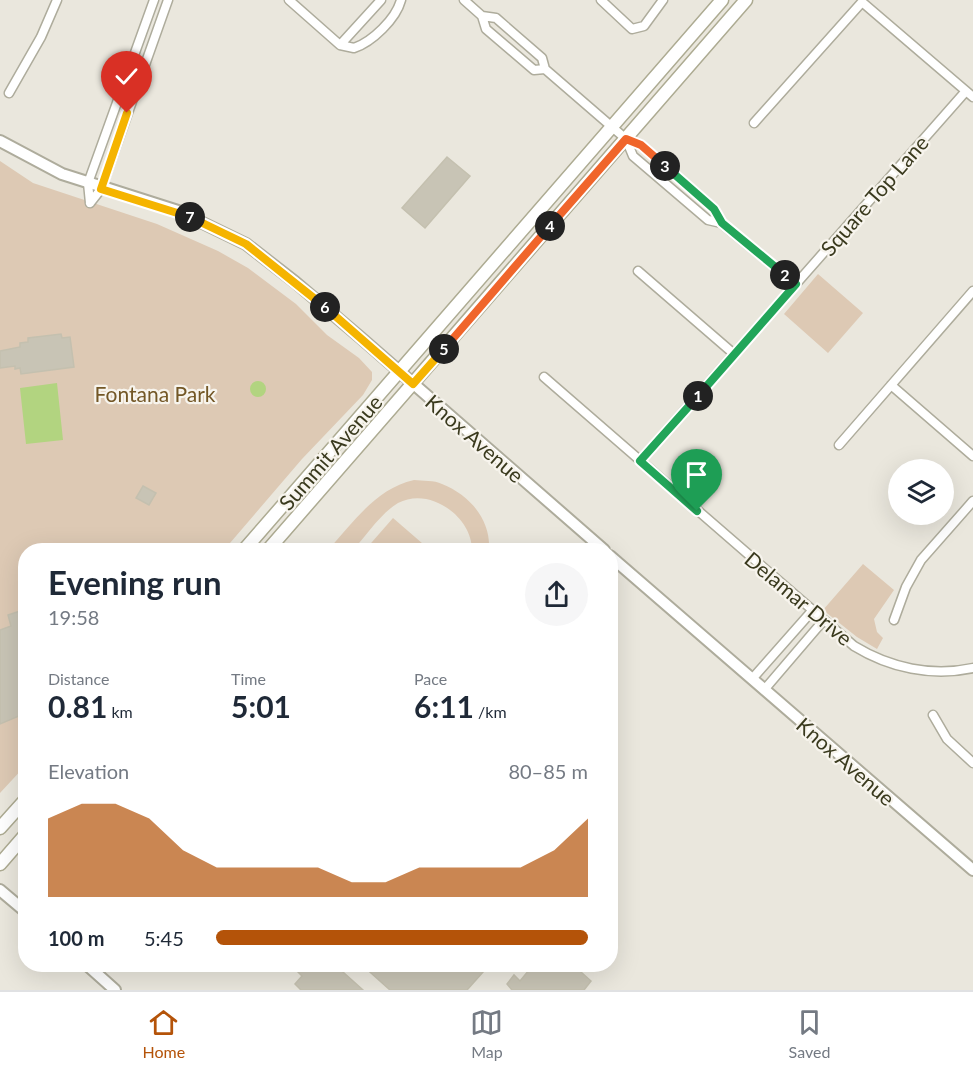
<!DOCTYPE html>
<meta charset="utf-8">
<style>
body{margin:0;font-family:Lato,sans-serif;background:#f6f6f7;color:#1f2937;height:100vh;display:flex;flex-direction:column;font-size:22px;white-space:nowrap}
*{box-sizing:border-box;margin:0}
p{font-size:20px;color:#747a83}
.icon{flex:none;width:33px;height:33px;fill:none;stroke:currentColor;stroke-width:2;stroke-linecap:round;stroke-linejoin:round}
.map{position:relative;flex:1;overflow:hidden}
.details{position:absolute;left:18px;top:543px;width:600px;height:429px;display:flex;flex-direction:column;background:#fff;border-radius:24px;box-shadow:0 6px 24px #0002}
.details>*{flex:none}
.buttons{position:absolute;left:888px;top:459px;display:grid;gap:12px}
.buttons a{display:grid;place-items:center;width:66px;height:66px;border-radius:50%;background:#fff;box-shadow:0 6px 24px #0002;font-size:30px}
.pin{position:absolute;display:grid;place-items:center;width:51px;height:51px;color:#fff;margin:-62px -26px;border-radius:50% 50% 50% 0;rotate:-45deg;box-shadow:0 0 6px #0007}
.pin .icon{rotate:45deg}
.km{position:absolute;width:30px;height:30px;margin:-15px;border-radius:50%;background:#222;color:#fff;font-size:16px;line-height:30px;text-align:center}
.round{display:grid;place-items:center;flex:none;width:63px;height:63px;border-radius:32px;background:#f6f6f7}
.headline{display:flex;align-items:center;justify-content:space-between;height:102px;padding:0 30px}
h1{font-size:33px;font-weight:700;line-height:45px}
.stats{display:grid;grid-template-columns:repeat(3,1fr);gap:9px;height:102px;padding:6px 30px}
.stats div{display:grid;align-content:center}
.stats b{font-size:30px;font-weight:700}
.stats small{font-size:16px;font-weight:400}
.stats p{font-size:16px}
.chart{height:168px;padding:12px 30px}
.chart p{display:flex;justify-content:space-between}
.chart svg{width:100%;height:108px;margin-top:6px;fill:#b45309;opacity:.7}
ul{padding:0 30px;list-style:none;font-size:20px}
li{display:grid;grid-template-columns:96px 72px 1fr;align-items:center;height:45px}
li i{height:15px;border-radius:8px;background:#b45309}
.tab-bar{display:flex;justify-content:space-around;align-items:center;height:84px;border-top:2px solid #e0e1e3;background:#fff;font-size:16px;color:#747a83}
.tab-bar a{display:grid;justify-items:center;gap:3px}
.tab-bar .on{color:#b45309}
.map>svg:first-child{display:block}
</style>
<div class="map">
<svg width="973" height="990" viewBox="0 0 973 990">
<rect width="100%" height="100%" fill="#eae7dd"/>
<path fill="#ddc9b4" d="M0,161L33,183L157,224L218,251L248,268L296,304L327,335L359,358L372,372V380L363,395L302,459L224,550H26L25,766L0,793Z
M818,274L863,313L828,353L784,314Z
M414,480C423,481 434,480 442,484C470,495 491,520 489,550H472C472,517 430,486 398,503C381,513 366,536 353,550H328C354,522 375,489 414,480Z
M393,518L430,550H365Z
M863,564L894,590L874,619L877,632L883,638L877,649L857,637L823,610Z"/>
<path fill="#b2d480" d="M250 389a8 8 0 1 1 16 0a8 8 0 1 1-16 0Z
M57,383L63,440L26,444L20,388Z"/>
<path fill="#c8c4b5" stroke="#c4c0af" stroke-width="1.5" d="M447,157L470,176L425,228L402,208Z
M61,334L62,338L70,337L74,367L21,374L20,368L15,369V366L0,368V351L20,347V343L28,342V338Z
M143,486L156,493L149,505L136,498Z
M26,609V713L0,724V630L11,626L8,615Z
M290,964H334L363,990H301L295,984L302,976Z
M361,964H474L483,972L467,990H390Z
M534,964H580L584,968L581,972L591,981L584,990H512L507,984L514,975L520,981Z"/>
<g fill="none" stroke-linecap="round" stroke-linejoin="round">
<g stroke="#aeac9c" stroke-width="11">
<path id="minor" d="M289,0L340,45L354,48C372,42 396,19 401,0
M464,0L482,16L486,29L534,70L545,69
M601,0L632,29L644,26L663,0
M482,16L496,18L542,58L545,69L626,139L641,145L714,209L721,223L796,284
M340,45L381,0
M9,93L41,37L57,0
M754,123L862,2L973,97
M626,139L633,156L708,220L721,223
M90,203L101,189L168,0
M90,203L88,183L154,0
M638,271L734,354
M544,377L854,646C890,668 932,677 973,668
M891,385L973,456
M839,445L973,291
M640,461L966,91
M894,620L906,587L921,560L973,501
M752,679L812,611
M764,690L823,621
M933,715L947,739L973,763"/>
</g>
<g stroke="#aeac9c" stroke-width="14">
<path id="tertiary" d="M0,141L62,174L178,211L246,244L295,282L361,338L604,550
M610,556L973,870
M0,890L26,912
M86,964L115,990"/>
</g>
<g stroke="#adab92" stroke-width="15">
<path id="secondary" d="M244,550L722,0
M268,550L746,0
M0,828L26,799
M0,864L26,834"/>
</g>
<use href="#minor" stroke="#fff" stroke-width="8"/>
<use href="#tertiary" stroke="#fff" stroke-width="10"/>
<use href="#secondary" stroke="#fff" stroke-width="12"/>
</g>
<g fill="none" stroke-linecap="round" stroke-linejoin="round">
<g stroke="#fff" stroke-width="12">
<path id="split-1" d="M697,511L640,461L698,396"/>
</g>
<g stroke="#fff" stroke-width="12">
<path id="split-2" d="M698,396L796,284L785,275"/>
</g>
<g stroke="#fff" stroke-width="12">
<path id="split-3" d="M665,166L714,209L722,223L785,275"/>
</g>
<g stroke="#fff" stroke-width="12">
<path id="split-4" d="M550,226L626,139L641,145L665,166"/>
</g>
<g stroke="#fff" stroke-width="12">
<path id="split-5" d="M444,349L550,226"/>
</g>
<g stroke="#fff" stroke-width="12">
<path id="split-6" d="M325,307L413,384L444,349"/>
</g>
<g stroke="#fff" stroke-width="12">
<path id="split-7" d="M190,217L246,244L325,307"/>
</g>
<g stroke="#fff" stroke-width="12">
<path id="split-8" d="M127,113L101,189L190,217"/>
</g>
<use href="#split-1" stroke="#22a559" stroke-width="8"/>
<use href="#split-2" stroke="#22a559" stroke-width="8"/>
<use href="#split-3" stroke="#22a559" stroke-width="8"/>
<use href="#split-4" stroke="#f0652b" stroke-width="8"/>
<use href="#split-5" stroke="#f0652b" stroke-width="8"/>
<use href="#split-6" stroke="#f5b400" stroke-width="8"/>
<use href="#split-7" stroke="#f5b400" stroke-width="8"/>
<use href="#split-8" stroke="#f5b400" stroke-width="8"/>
</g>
<g text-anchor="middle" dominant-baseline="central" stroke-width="4.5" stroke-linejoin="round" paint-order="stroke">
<g font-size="21" fill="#3a3a1e" stroke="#f7f4ed">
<text transform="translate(874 195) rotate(-49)">Square Top Lane</text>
<text transform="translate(475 438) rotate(41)">Knox Avenue</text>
<text transform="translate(330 452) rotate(-49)">Summit Avenue</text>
<text transform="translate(799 598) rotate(40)">Delamar Drive</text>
<text transform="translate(846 761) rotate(41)">Knox Avenue</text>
</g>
<g font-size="21" fill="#735726" stroke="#f7f4ed">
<text x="155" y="393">Fontana Park</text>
</g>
</g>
</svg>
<div class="buttons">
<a><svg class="icon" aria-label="layers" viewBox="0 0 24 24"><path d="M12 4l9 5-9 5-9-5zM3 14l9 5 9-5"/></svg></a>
</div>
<div class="pin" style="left:697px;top:511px;background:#1e9e55"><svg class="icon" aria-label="arrive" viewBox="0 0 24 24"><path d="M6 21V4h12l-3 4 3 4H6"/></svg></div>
<div class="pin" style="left:127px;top:113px;background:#d93025"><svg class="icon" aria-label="check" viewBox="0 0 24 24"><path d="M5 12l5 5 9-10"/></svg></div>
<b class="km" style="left:698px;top:396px">1</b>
<b class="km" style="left:785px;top:275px">2</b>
<b class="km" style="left:665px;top:166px">3</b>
<b class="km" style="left:550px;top:226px">4</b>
<b class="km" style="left:444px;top:349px">5</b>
<b class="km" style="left:325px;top:307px">6</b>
<b class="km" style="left:190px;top:217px">7</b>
<section class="details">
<div class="headline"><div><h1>Evening run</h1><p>19:58</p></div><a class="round"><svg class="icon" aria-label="share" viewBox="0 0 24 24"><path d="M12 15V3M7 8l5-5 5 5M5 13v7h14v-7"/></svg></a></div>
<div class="stats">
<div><p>Distance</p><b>0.81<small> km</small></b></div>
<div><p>Time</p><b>5:01</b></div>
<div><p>Pace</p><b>6:11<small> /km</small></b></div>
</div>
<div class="chart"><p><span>Elevation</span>80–85 m</p>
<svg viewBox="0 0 160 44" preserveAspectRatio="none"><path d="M0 44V12L10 6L20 6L30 12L40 25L50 32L60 32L70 32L80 32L90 38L100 38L110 32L120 32L130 32L140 32L150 25L160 12V44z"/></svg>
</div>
<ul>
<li><b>100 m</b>5:45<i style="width:100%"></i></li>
</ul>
</section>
</div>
<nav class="tab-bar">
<a class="on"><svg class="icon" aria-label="home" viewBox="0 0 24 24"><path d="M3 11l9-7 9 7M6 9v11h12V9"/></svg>Home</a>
<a><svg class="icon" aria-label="map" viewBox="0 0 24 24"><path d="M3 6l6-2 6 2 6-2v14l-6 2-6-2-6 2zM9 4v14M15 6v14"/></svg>Map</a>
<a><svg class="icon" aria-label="saved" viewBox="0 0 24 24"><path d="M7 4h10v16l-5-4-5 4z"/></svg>Saved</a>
</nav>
